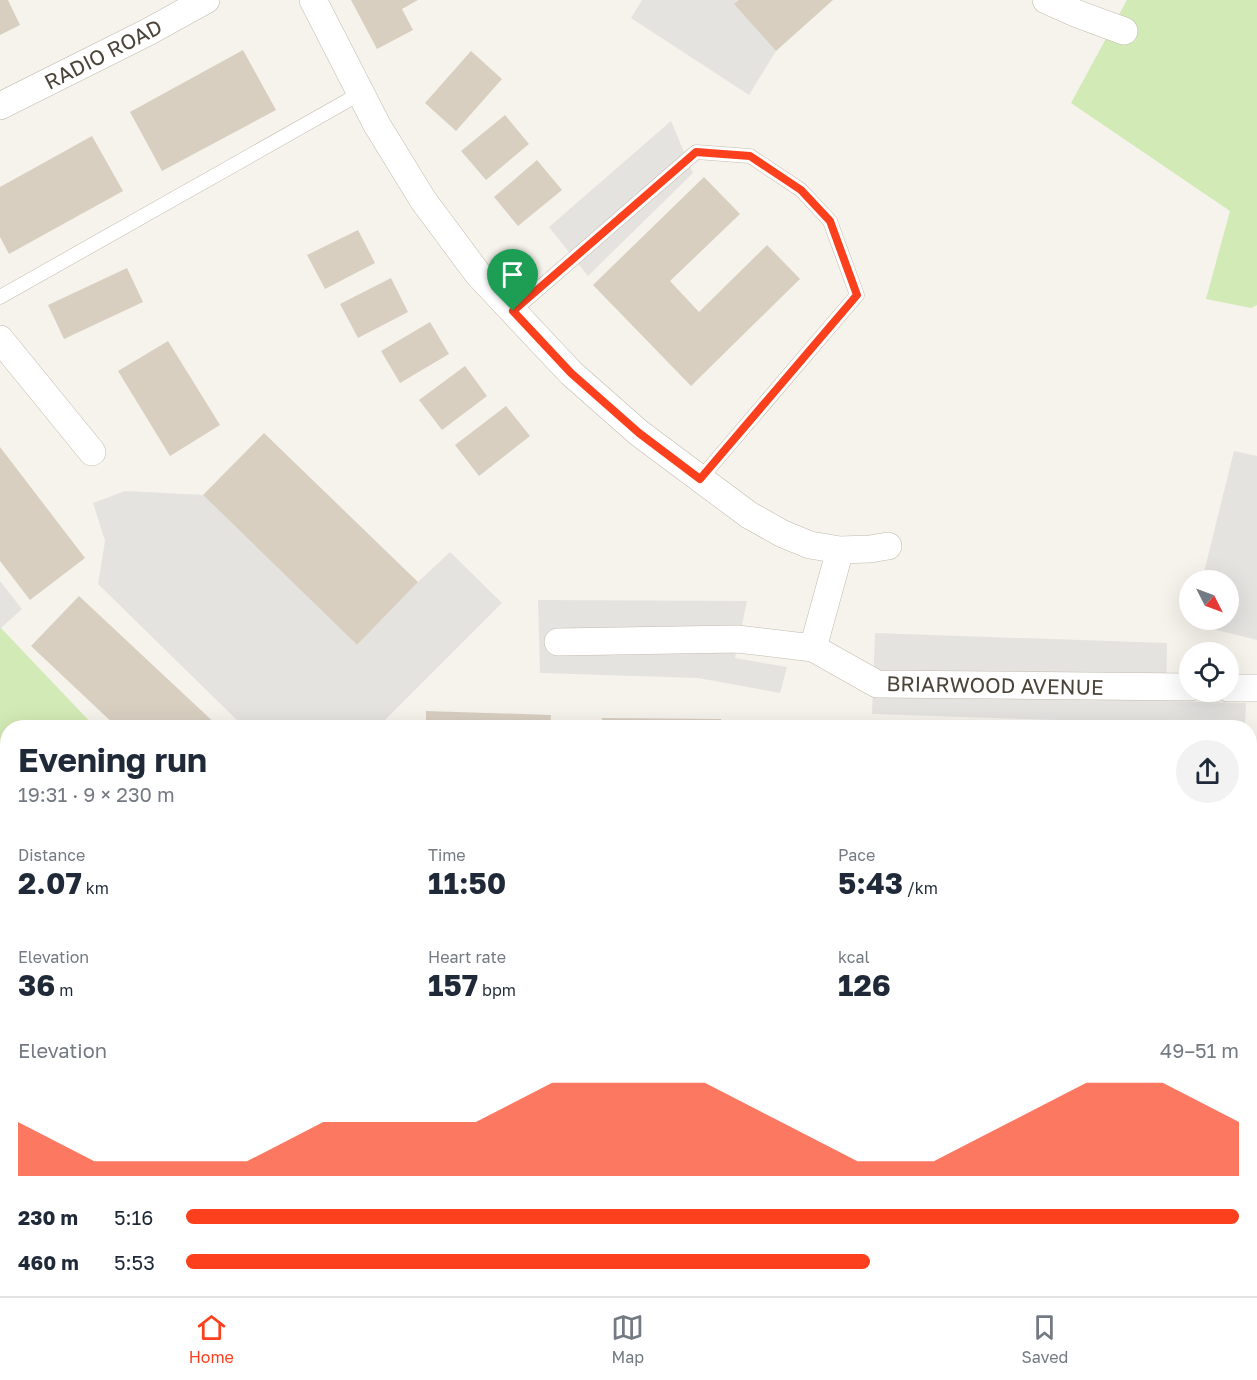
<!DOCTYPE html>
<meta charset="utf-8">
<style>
body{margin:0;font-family:"Golos Text",sans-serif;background:#f2f2f3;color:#1f2937;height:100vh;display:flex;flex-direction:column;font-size:22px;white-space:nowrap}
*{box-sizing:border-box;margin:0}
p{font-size:20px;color:#747a83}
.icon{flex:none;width:33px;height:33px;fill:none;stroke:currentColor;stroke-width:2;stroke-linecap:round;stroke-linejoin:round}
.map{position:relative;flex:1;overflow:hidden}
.side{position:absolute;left:0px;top:720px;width:1257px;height:576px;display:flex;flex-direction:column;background:#fff;border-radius:24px 24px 0 0;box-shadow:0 6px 24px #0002}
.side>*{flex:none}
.needle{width:39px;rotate:132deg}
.buttons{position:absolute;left:1179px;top:570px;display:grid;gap:12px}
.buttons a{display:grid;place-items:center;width:60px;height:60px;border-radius:50%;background:#fff;box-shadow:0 6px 24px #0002;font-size:30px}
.pin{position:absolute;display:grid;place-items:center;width:51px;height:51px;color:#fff;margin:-62px -26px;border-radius:50% 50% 50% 0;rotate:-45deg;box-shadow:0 0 6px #0007}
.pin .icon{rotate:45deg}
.round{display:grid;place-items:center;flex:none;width:63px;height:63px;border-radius:32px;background:#f2f2f3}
.overview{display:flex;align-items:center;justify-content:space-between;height:102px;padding:0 18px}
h1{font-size:33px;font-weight:700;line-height:45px}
.metrics{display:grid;grid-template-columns:repeat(3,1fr);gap:9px;height:102px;padding:6px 18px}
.metrics div{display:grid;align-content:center}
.metrics b{font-size:30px;font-weight:700}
.metrics small{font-size:16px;font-weight:400}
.metrics p{font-size:16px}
.chart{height:168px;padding:12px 18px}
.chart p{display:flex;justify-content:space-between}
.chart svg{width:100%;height:108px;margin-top:6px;fill:#fc3f1d;opacity:.7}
ul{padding:0 18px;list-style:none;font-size:20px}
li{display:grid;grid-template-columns:96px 72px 1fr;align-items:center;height:45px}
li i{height:15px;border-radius:8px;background:#fc3f1d}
.dock{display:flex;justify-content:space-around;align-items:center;height:84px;border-top:2px solid #e0e1e3;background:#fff;font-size:16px;color:#747a83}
.dock a{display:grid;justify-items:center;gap:3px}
.dock .current{color:#fc3f1d}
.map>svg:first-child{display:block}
</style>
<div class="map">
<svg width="1257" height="1296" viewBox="0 0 1257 1296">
<rect width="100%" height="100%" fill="#f6f3ec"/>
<path fill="#d2eab5" d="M1127,0H1257V305L1251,308L1206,299L1230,211L1071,103Z
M0,627L95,727L8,728L7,877L0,870Z
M1250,1035L1257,1036V1296H155V1288H1250Z"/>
<path fill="#e5e3e0" d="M642,0H753L776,51L749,95L631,18Z
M671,121L693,173L588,276L549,227Z
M1234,451L1257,456V640L1192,624L1193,620H1228V580H1202Z
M125,491L203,495L357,645L418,582L450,552L502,603L378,727H363L357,722L352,728L244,727L98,584L105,541L93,503Z
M0,581L22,609L0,629Z
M538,600L747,601L735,658L787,667L780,693L698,678L540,673Z
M875,633L1167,643L1166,701L1246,703L1245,726L872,714Z
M7,938L8,1288H120V1294L0,1293V947Z"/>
<path fill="#d8cfc1" d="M0,0H8L20,25L0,35Z
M351,0H418L402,9L413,30L377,49Z
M739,0H833L776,51L734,4Z
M243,50L276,110L162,171L130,112Z
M471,51L502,79L456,131L425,103Z
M505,115L529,144L486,180L461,151Z
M92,136L123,191L9,254L0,237V187Z
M537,160L562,190L518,226L494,197Z
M704,177L740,214L670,281L699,312L767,245L800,279L691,386L593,285Z
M358,230L375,263L325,289L307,255Z
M127,268L143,302L64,339L48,305Z
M391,278L408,312L358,338L340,304Z
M430,322L449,354L400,383L381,351Z
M168,341L220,425L170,456L118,371Z
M465,366L487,396L442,430L419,400Z
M506,406L530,436L479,476L455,445Z
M264,433L418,582L357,645L203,495Z
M0,447L85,558L30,600L0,561Z
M79,596L220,728H118L31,646Z
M426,711L551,715L550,728H426Z
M602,718L721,719V728H602Z
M1250,782H1257V868L1250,867Z"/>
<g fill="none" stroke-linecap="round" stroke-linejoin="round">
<g stroke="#c2bbae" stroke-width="15">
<path id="lane" d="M0,297L361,93
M513,311L696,152L750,156L801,190L830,221L857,295L700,479"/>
</g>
<g stroke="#c2bbae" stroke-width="28">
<path id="street" d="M313,0L377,125L423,200L478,274L571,373L639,433L749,515L783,534L810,545L840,550L870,549L888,546
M1046,0L1075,13L1124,31
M0,106L148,32L206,0
M0,339L92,452
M558,642L737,639L813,648L877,684L1190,687
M813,648L840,550
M1228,688H1257
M0,898L8,889"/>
</g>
<g stroke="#d6c79b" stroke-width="34">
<path id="secondary" d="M0,871L8,877
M1250,1234H1257"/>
</g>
<use href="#lane" stroke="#fff" stroke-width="14"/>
<use href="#street" stroke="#fff" stroke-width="27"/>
<use href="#secondary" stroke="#fff3cd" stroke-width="33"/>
</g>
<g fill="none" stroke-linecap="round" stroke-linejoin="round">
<g stroke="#fff" stroke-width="12">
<path id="route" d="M696,152L750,156L801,190L830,221L857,295L700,479L639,433L571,373L513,311Z"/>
</g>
<use href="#route" stroke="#fc3f1d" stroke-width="8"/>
</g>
<g text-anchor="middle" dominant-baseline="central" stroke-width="5" stroke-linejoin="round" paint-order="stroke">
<g font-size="21" fill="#4b4439" stroke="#fff">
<text transform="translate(103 54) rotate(-27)">RADIO ROAD</text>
<text transform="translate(995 685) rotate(1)">BRIARWOOD AVENUE</text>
</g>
</g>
</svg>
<div class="buttons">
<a><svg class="needle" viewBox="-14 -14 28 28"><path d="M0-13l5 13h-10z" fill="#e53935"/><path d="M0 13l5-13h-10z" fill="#747a83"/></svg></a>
<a><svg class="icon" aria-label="locate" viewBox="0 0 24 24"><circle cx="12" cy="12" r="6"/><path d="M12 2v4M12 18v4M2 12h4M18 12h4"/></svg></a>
</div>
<div class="pin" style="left:513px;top:311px;background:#1e9e55"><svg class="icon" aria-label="arrive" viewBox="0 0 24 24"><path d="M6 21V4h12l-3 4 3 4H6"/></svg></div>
<section class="side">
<div class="overview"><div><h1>Evening run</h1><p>19:31 · 9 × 230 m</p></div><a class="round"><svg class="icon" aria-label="share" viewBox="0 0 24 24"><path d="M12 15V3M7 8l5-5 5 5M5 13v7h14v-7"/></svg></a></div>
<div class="metrics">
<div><p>Distance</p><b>2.07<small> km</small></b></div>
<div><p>Time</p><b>11:50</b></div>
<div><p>Pace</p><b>5:43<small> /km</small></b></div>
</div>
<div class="metrics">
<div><p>Elevation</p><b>36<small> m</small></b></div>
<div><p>Heart rate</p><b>157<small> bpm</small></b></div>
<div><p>kcal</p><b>126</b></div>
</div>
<div class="chart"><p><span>Elevation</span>49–51 m</p>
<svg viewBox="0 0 160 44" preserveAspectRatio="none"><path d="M0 44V22L10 38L20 38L30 38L40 22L50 22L60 22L70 6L80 6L90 6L100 22L110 38L120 38L130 22L140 6L150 6L160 22V44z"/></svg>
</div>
<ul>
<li><b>230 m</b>5:16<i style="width:100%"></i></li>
<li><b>460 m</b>5:53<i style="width:65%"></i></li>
</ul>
</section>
</div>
<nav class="dock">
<a class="current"><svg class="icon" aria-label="home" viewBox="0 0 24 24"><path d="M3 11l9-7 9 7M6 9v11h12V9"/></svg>Home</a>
<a><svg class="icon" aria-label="map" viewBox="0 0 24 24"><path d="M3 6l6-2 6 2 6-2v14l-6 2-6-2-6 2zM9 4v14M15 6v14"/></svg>Map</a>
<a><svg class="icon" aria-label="saved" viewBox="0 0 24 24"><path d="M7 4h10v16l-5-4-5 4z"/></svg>Saved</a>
</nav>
